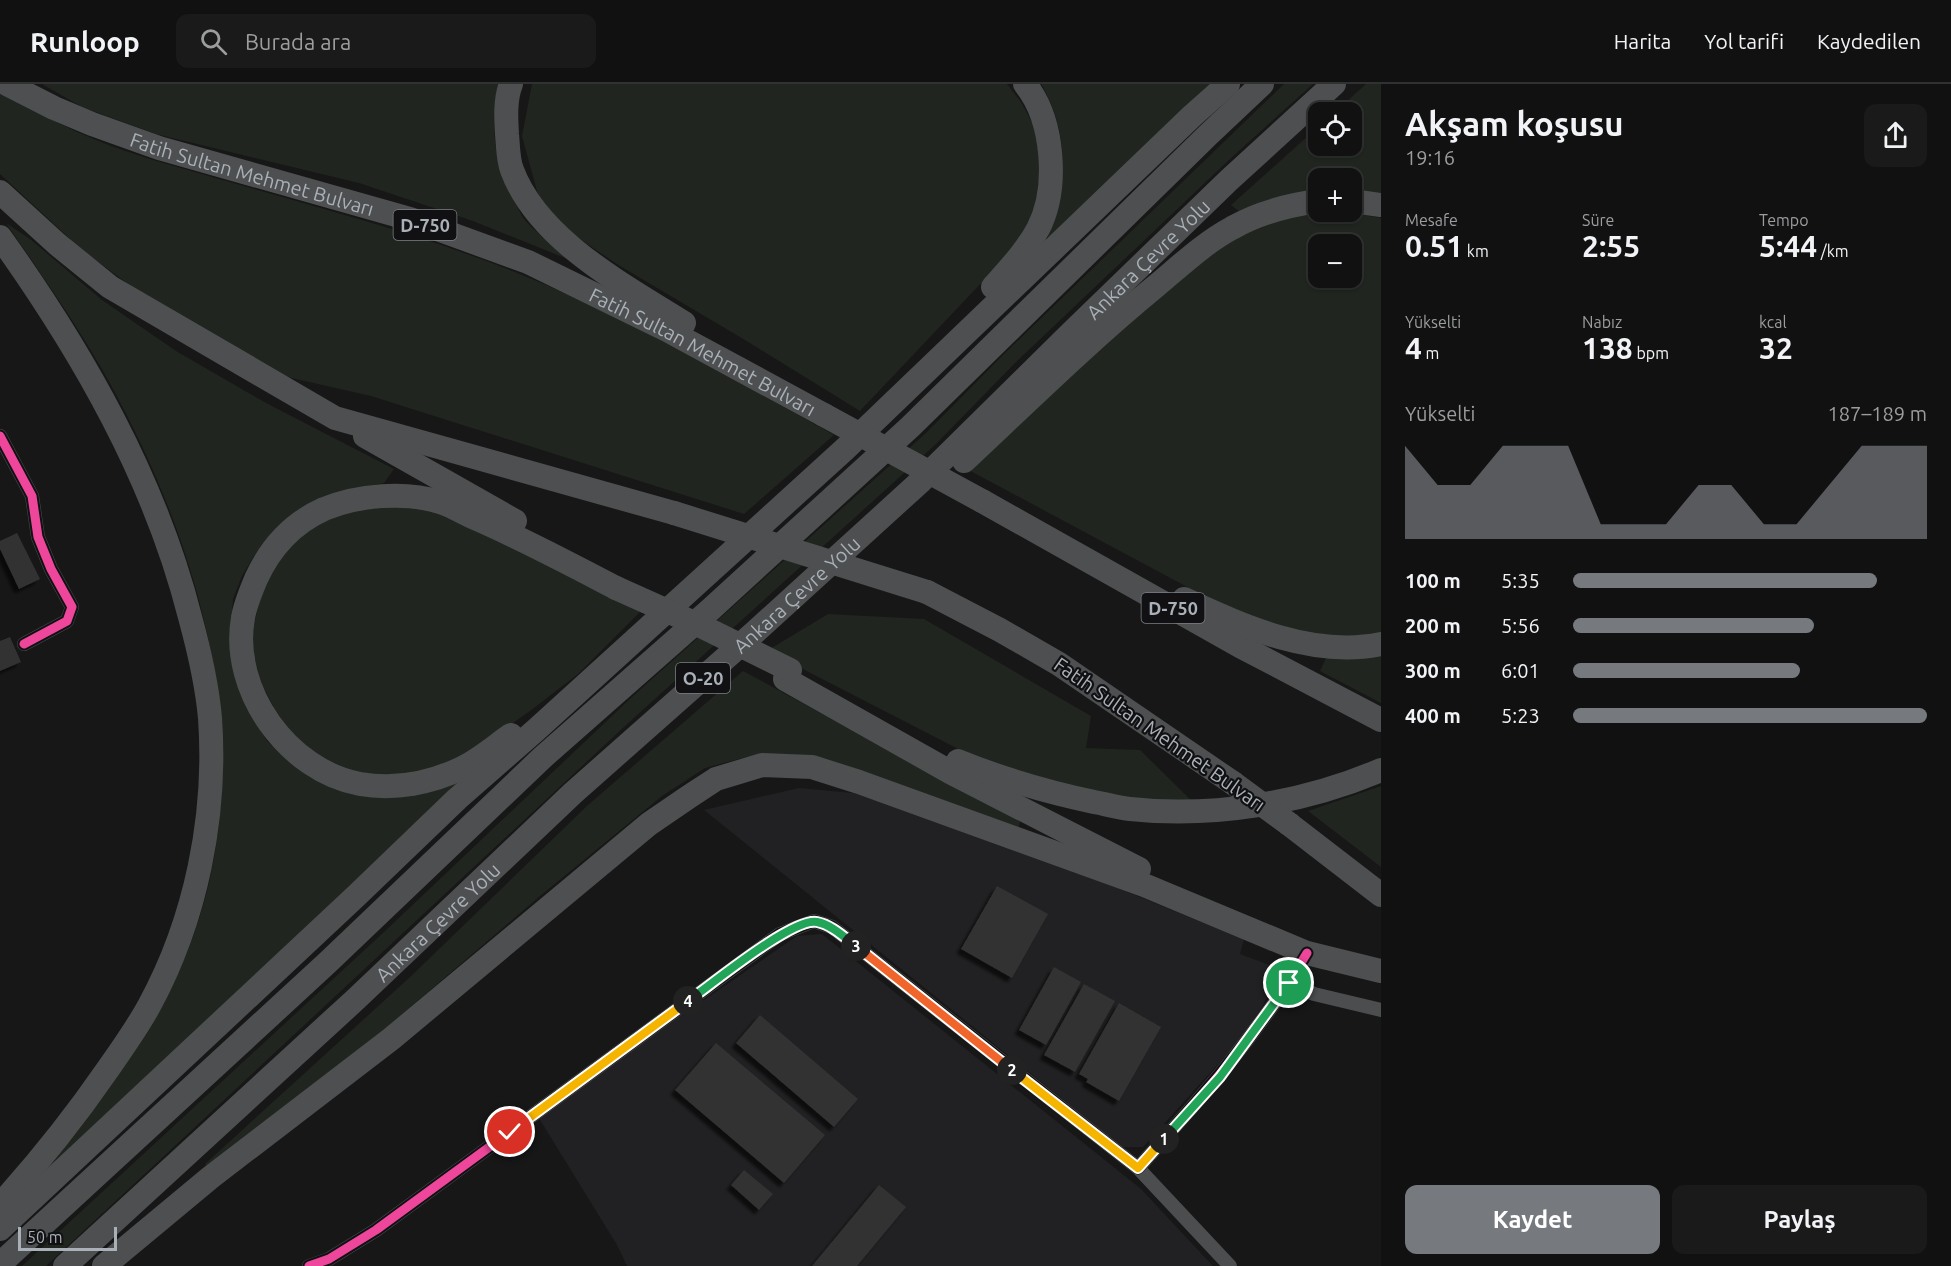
<!DOCTYPE html>
<html lang="tr">
<meta charset="utf-8">
<style>
body{margin:0;font-family:Ubuntu,sans-serif;background:#1a1a1a;color:#f1f3f6;height:100vh;display:flex;flex-direction:column;font-size:22px;white-space:nowrap}
*{box-sizing:border-box;margin:0}
p{font-size:20px;color:#9c9d9f}
.icon{flex:none;width:33px;height:33px;fill:none;stroke:currentColor;stroke-width:2;stroke-linecap:round;stroke-linejoin:round}
.map{position:relative;flex:1;overflow:hidden}
.drawer{display:flex;flex-direction:column;background:#111;width:570px}
.drawer>*{flex:none}
.tools{position:absolute;left:1308px;top:18px;display:grid;gap:12px}
.tools a{display:grid;place-items:center;width:54px;height:54px;border-radius:12px;background:#111;box-shadow:0 2px 4px #0004,0 0 0 2px #303131;font-size:30px}
.scale{position:absolute;left:18px;bottom:15px;width:99px;box-sizing:border-box;padding-left:6px;border:3px solid #a9b0b7;border-top:0;font-size:16px;line-height:21px;white-space:nowrap;color:#a9b0b7;-webkit-text-stroke:4px #111113;paint-order:stroke}
.pin{position:absolute;display:grid;place-items:center;width:51px;height:51px;color:#fff;margin:-26px;border:3px solid #fff;border-radius:50%;box-shadow:0 2px 6px #0007}
.km{position:absolute;width:30px;height:30px;margin:-15px;border-radius:50%;background:#222;color:#fff;font-size:16px;line-height:30px;text-align:center}
.round{display:grid;place-items:center;flex:none;width:63px;height:63px;border-radius:12px;background:#1a1a1a}
.overview{display:flex;align-items:center;justify-content:space-between;height:102px;padding:0 24px}
h1{font-size:33px;font-weight:600;line-height:45px}
.figures{display:grid;grid-template-columns:repeat(3,1fr);gap:9px;height:102px;padding:6px 24px}
.figures div{display:grid;align-content:center}
.figures b{font-size:30px;font-weight:600}
.figures small{font-size:16px;font-weight:400}
.figures p{font-size:16px}
.chart{height:168px;padding:12px 24px}
.chart p{display:flex;justify-content:space-between}
.chart svg{width:100%;height:108px;margin-top:6px;fill:#767a7f;opacity:.7}
.action{display:flex;gap:12px;margin-top:auto;padding:12px 24px}
.action a{flex:1;height:69px;border-radius:12px;background:#767a7f;color:#fff;font-size:24px;font-weight:600;line-height:69px;text-align:center}
.action a+a{background:#1a1a1a;color:#f1f3f6}
ul{padding:0 24px;list-style:none;font-size:20px}
li{display:grid;grid-template-columns:96px 72px 1fr;align-items:center;height:45px}
li i{height:15px;border-radius:8px;background:#767a7f}
header{display:flex;align-items:center;gap:36px;box-sizing:border-box;height:84px;padding:0 30px;background:#111;border-bottom:2px solid #303131}
header strong{font-size:28px}
nav{display:flex;gap:33px;margin-inline-start:auto;font-size:21px}
.search{width:420px;height:54px;background:#1a1a1a;display:flex;align-items:center;gap:15px;box-sizing:border-box;padding:0 21px;border-radius:12px;color:#9c9d9f;font-size:22px}
main{display:flex;flex:1;min-height:0}
.map>svg:first-child{display:block}
</style>
<header>
<strong>Runloop</strong>
<div class="search"><svg class="icon" aria-label="search" viewBox="0 0 24 24"><circle cx="10" cy="10" r="6"/><path d="M15 15l6 6"/></svg>Burada ara</div>
<nav><a>Harita</a><a>Yol tarifi</a><a>Kaydedilen</a></nav>
</header>
<main>
<div class="map">
<svg width="1381" height="1182" viewBox="0 0 1381 1182">
<defs>
<filter id="shadow"><feDropShadow dx="-4.5" dy="4.5" stdDeviation="1.5" flood-color="#0009"/></filter>
</defs>
<rect width="100%" height="100%" fill="#171717"/>
<path fill="#212123" d="M799,704L853,709L986,751L1244,855L1240,870L1283,886L1248,947L1143,1063H1122L704,726Z
M822,850L1141,1105L1213,1182H627L617,1161L537,1031L797,852Z"/>
<path fill="#20251f" fill-rule="evenodd" d="M42,0H500C489,42 494,83 516,120C519,125 521,132 525,136C538,151 556,163 570,176L473,137L359,99L156,50L82,23Z
M532,0H1007L1021,18L1035,44L1042,71L1033,138L1016,166L985,195L860,327L745,256L620,182L562,143L540,118L522,52Z
M1041,0H1217L1050,154L1045,150C1050,134 1057,117 1061,100C1067,69 1058,27 1041,0Z
M1284,0H1313L1230,75L1015,279L936,360L624,643L46,1182H22L384,848L632,613L926,349L1005,269Z
M1366,0H1381V112L1352,108V94H1318V108L1240,128L1231,121L1318,43V62H1352V28H1335Z
M0,7C29,24 58,40 89,53C130,71 176,82 219,95C302,119 386,141 467,170C596,215 715,285 834,351L744,430L371,312L274,290L143,211L81,165L0,90Z
M1318,128L1352,129L1381,134V548L1370,551V555L1280,547L1204,512L965,384L1206,171L1264,138ZM1318,160H1352V194H1318Z
M6,139L30,155L102,216L176,267L266,319L394,385L384,399L351,405L267,455L254,472L242,492L233,515L231,542L246,619L267,657L281,670L326,698L467,693L45,1092L39,1085C67,1048 94,1012 122,976C134,959 149,943 160,925C273,724 216,494 112,303C81,246 43,193 6,139Z
M396,418L445,429L580,494L640,528L578,590L530,627L456,679L386,695L334,682L309,665L289,645L274,624L262,600L254,573L253,548L258,521L267,495L295,454L334,432Z
M828,530L924,535L1091,632L1086,664L1140,666L1193,718H1153L1048,700L970,671L793,580L770,565Z
M1381,567V619L1320,587L1327,572Z
M743,587L1020,737L1018,747L761,669L705,684L662,712L540,812L386,944L210,1085L205,1080L409,894L588,721Z
M1381,702V783L1308,727Z"/>
<path fill="#313232" filter="url(#shadow)" d="M17,449L40,495L19,505L0,465V457Z
M10,553L21,578L0,587V557Z
M997,802L1048,830L1012,894L961,865Z
M1054,883L1081,898L1046,961L1019,946Z
M1084,900L1115,917L1075,988L1044,971Z
M1119,919L1161,943L1119,1017L1086,998L1088,995L1079,990Z
M760,931L858,1015L834,1043L736,959Z
M716,959L825,1051L784,1099L675,1006Z
M744,1086L773,1110L759,1126L731,1101Z
M879,1101L906,1123L857,1182H812Z"/>
<g fill="none" stroke-linecap="round" stroke-linejoin="round">
<path stroke="#4b4d4f" stroke-width="14" d="M0,352L32,412L38,453L51,485L72,523L67,537L24,560
M1289,899L1314,910L1381,926
M1138,1084L1230,1182
M309,1182L329,1175L376,1146L780,850L814,837L832,843L1138,1084C1199,1016 1260,948 1307,869"/>
<g stroke="#4d4f51" stroke-width="24">
<path id="s1" d="M7,0L54,24L92,40L159,64L410,135L528,178L667,246L824,331"/>
<path d="M511,0C505,15 506,34 507,50C508,61 508,76 512,86C538,156 624,201 684,239"/>
<path d="M0,108L57,160L110,203L335,334L674,429"/>
<path d="M1352,117L1381,121"/>
<path d="M0,153C83,269 155,395 190,533C199,566 207,600 210,634C217,732 196,836 149,922C137,944 122,965 108,985C75,1033 39,1078 0,1121"/>
<path d="M993,203C1009,185 1027,166 1038,145C1059,104 1054,36 1025,0"/>
<path d="M365,352L515,437"/>
<path d="M964,377C1027,318 1089,257 1156,202C1180,182 1204,159 1232,144C1258,129 1289,121 1318,117"/>
<path d="M982,417L1240,562L1381,636"/>
<path d="M927,508L1000,546L1059,580L1233,699"/>
<path d="M1184,515C1245,543 1313,574 1381,560"/>
<path d="M785,595L950,688L1139,785"/>
<path d="M511,651C495,662 479,676 462,684C431,699 395,706 360,700C288,687 230,606 243,534C245,521 251,507 256,495C270,464 293,439 324,425C358,411 405,407 440,418C453,422 465,430 477,435C525,456 570,480 616,504"/>
<path d="M958,677C1002,695 1047,708 1094,718C1106,720 1118,724 1130,725C1213,734 1304,719 1381,686"/>
<path d="M1289,740L1381,811"/>
<path d="M0,1145L355,813L457,715L537,645L845,365L1192,32L1228,0"/>
<path d="M0,1180L327,879L543,673L711,525L910,343L1208,51L1262,0"/>
<path id="s2" d="M65,1182L356,915L573,709L755,548L921,397L1071,249L1229,96L1334,0"/>
<path d="M104,1182L211,1093L391,955L649,740L690,712L716,695L762,681L812,683L859,698L1144,801L1307,869L1381,887"/>
</g>
<path stroke="#4d4f51" stroke-width="24" d="M824,331L982,417
M674,429L927,508
M616,504L703,543L790,586
M1233,699L1289,740"/>
<g stroke="#111113" stroke-width="13">
<path id="cycleway" d="M0,352L32,412L38,453L51,485L72,523L67,537L24,560
M309,1182L329,1175L376,1146L780,850L814,837L832,843L1138,1084C1199,1016 1260,948 1307,869"/>
</g>
<use href="#cycleway" stroke="#ed469a" stroke-width="9"/>
</g>
<g fill="none" stroke-linecap="round" stroke-linejoin="round">
<g stroke="#fff" stroke-width="12">
<path id="split-1" d="M1164,1055L1220,993L1289,899"/>
</g>
<g stroke="#fff" stroke-width="12">
<path id="split-2" d="M1012,986L1138,1084L1164,1055"/>
</g>
<g stroke="#fff" stroke-width="12">
<path id="split-3" d="M856,862L1012,986"/>
</g>
<g stroke="#fff" stroke-width="12">
<path id="split-4" d="M688,917C711,901 793,833 817,838C832,841 844,853 856,862"/>
</g>
<g stroke="#fff" stroke-width="12">
<path id="split-5" d="M510,1048L688,917"/>
</g>
<use href="#split-1" stroke="#22a559" stroke-width="8"/>
<use href="#split-2" stroke="#f5b400" stroke-width="8"/>
<use href="#split-3" stroke="#f0652b" stroke-width="8"/>
<use href="#split-4" stroke="#22a559" stroke-width="8"/>
<use href="#split-5" stroke="#f5b400" stroke-width="8"/>
</g>
<g text-anchor="middle" dominant-baseline="central" stroke-width="4.5" stroke-linejoin="round" paint-order="stroke">
<g fill="#111113" stroke="#7b8086" stroke-width="1.5">
<rect x="393.5" y="126" width="63" height="30" rx="4.5"/>
<rect x="1141.5" y="509" width="63" height="30" rx="4.5"/>
<rect x="676" y="579" width="54" height="30" rx="4.5"/>
</g>
<g font-size="18" font-weight="bold" fill="#a9b0b7">
<text x="425" y="141">D-750</text>
<text x="1173" y="524">D-750</text>
<text x="703" y="594">O-20</text>
</g>
<g font-size="20" fill="#a9b0b7" stroke="#111113">
<text stroke="none"><textPath href="#s1" startOffset="262">Fatih Sultan Mehmet Bulvarı</textPath></text>
<text stroke="none"><textPath href="#s2" startOffset="1479">Ankara Çevre Yolu</textPath></text>
<text stroke="none"><textPath href="#s1" startOffset="748">Fatih Sultan Mehmet Bulvarı</textPath></text>
<text stroke="none"><textPath href="#s2" startOffset="993">Ankara Çevre Yolu</textPath></text>
<text transform="translate(1160 650) rotate(35)">Fatih Sultan Mehmet Bulvarı</text>
<text stroke="none"><textPath href="#s2" startOffset="507">Ankara Çevre Yolu</textPath></text>
</g>
</g>
</svg>
<div class="tools">
<a><svg class="icon" aria-label="locate" viewBox="0 0 24 24"><circle cx="12" cy="12" r="6"/><path d="M12 2v4M12 18v4M2 12h4M18 12h4"/></svg></a>
<a>+</a>
<a>−</a>
</div>
<div class="scale">50 m</div>
<div class="pin" style="left:1289px;top:899px;background:#1e9e55"><svg class="icon" aria-label="arrive" viewBox="0 0 24 24"><path d="M6 21V4h12l-3 4 3 4H6"/></svg></div>
<div class="pin" style="left:510px;top:1048px;background:#d93025"><svg class="icon" aria-label="check" viewBox="0 0 24 24"><path d="M5 12l5 5 9-10"/></svg></div>
<b class="km" style="left:1164px;top:1055px">1</b>
<b class="km" style="left:1012px;top:986px">2</b>
<b class="km" style="left:856px;top:862px">3</b>
<b class="km" style="left:688px;top:917px">4</b>
</div>
<section class="drawer">
<div class="overview"><div><h1>Akşam koşusu</h1><p>19:16</p></div><a class="round"><svg class="icon" aria-label="share" viewBox="0 0 24 24"><path d="M12 15V3M7 8l5-5 5 5M5 13v7h14v-7"/></svg></a></div>
<div class="figures">
<div><p>Mesafe</p><b>0.51<small> km</small></b></div>
<div><p>Süre</p><b>2:55</b></div>
<div><p>Tempo</p><b>5:44<small> /km</small></b></div>
</div>
<div class="figures">
<div><p>Yükselti</p><b>4<small> m</small></b></div>
<div><p>Nabız</p><b>138<small> bpm</small></b></div>
<div><p>kcal</p><b>32</b></div>
</div>
<div class="chart"><p><span>Yükselti</span>187–189 m</p>
<svg viewBox="0 0 160 44" preserveAspectRatio="none"><path d="M0 44V6L10 22L20 22L30 6L40 6L50 6L60 38L70 38L80 38L90 22L100 22L110 38L120 38L130 22L140 6L150 6L160 6V44z"/></svg>
</div>
<ul>
<li><b>100 m</b>5:35<i style="width:86%"></i></li>
<li><b>200 m</b>5:56<i style="width:68%"></i></li>
<li><b>300 m</b>6:01<i style="width:64%"></i></li>
<li><b>400 m</b>5:23<i style="width:100%"></i></li>
</ul>
<div class="action"><a>Kaydet</a><a>Paylaş</a></div>
</section>
</main>
